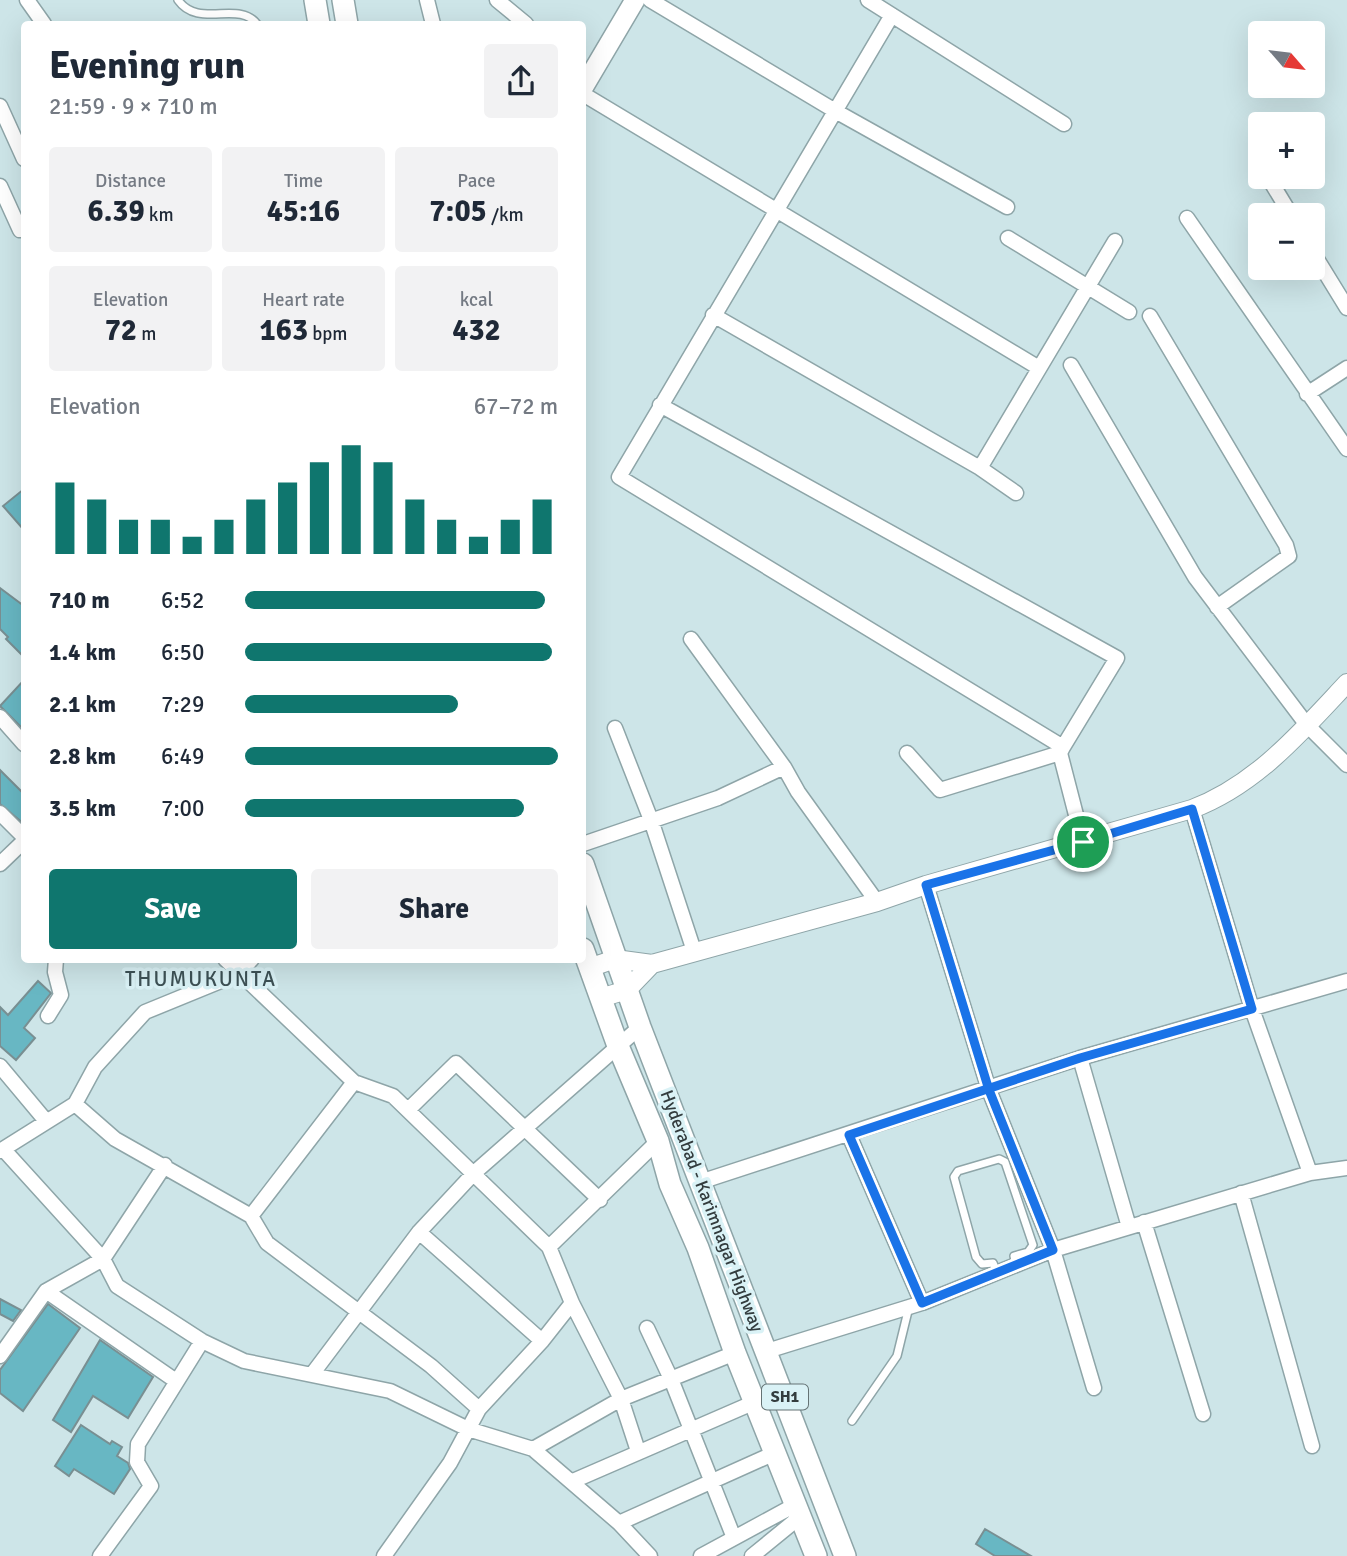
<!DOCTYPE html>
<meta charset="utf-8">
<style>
body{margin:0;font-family:Signika,sans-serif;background:#f2f2f3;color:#1f2937;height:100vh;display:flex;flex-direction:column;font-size:26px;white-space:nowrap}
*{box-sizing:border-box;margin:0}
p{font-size:23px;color:#747a83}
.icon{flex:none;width:38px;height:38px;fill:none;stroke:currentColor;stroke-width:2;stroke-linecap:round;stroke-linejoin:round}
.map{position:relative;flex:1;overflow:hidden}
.panel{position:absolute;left:21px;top:21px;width:565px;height:942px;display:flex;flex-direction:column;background:#fff;border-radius:7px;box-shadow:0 7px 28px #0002}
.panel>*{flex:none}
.needle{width:46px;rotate:118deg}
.tools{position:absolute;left:1248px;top:21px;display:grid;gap:14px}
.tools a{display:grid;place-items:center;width:77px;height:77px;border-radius:7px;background:#fff;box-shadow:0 7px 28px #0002;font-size:35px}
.pin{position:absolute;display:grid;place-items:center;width:60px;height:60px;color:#fff;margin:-30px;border:4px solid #fff;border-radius:50%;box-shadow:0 2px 7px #0007}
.round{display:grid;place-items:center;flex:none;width:74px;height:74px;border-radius:7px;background:#f2f2f3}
.summary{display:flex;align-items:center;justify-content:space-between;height:119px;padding:0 28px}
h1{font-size:38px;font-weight:700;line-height:52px}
.figures{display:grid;grid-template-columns:repeat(3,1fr);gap:10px;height:119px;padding:7px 28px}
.figures div{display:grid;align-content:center;border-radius:7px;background:#f2f2f3;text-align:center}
.figures b{font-size:30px;font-weight:700}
.figures small{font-size:19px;font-weight:400}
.figures p{font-size:19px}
.chart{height:196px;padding:14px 28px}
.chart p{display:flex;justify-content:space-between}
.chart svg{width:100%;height:126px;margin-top:7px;stroke:#0f766e;stroke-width:6}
.primary-button{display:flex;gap:14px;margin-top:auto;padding:14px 28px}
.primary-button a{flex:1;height:80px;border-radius:7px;background:#0f766e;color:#fff;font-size:28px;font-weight:700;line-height:80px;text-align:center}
.primary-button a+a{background:#f2f2f3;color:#1f2937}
ul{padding:0 28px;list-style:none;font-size:23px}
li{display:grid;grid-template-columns:112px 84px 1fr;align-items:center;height:52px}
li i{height:18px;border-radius:9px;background:#0f766e}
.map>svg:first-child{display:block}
</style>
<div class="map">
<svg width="1347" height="1556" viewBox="0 0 1347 1556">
<rect width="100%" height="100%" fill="#cde5e8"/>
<path fill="#68b7c3" stroke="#798f92" stroke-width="2" d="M24,489V530L3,506Z
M0,588L24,606V657L6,639L8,637L0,629Z
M24,680V730L0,706Z
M0,770L24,794V824L0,804Z
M38,981L51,993L24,1028L35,1038L16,1060L0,1046V1007L8,1015Z
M0,1299L21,1310L13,1321L0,1314Z
M48,1304L80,1328L23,1411L0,1393V1370Z
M100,1340L153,1377L128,1418L93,1396L71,1432L53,1420Z
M81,1425L110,1444L112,1441L122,1447L117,1456L128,1463L130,1469L114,1494L74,1469L69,1476L55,1466Z
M985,1529L1031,1556H995L976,1544Z"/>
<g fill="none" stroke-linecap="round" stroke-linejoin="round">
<g stroke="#8ea5a8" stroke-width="10">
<path id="service" d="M178,0C198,29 239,0 257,24
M997,1272L993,1263L982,1264L976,1257L954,1177L958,1171L999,1159L1005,1162L1033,1245L1028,1252L1014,1256L1016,1265
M852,1421L897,1356L909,1307"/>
</g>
<g stroke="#8ea5a8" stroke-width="17">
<path id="minor" d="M27,0L44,24
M427,0L433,24
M497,0L526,24
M650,0L837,112L1007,207
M868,0L1064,124
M892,15L619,477L1063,747L1060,753L940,790L907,753
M583,94L1039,368
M0,106L24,159
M1268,177L1291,215
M0,186L20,230L24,229
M1187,218L1347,449
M1008,238L1129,312
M1312,251L1347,308
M713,315L980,468L1016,493
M1150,316L1286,545L1289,556L1217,607
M1071,365L1195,577L1307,725L1347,765
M1307,394L1347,368
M660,405L1117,658L1063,747
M980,468L1115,241
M691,639L784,767
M0,717L24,744
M615,728L651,820L694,951
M1060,753L1083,842
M0,813L24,837
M583,844L718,798L784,767L798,792L877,902
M0,864L24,841
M225,959L354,1082L393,1096L549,1247L572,1303L621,1399L638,1451
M48,1016L61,995L55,972L56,959
M1080,1058L1129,1227
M0,1066L46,1121
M75,1104L115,1139L251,1216L267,1243L431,1366L479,1409L450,1463L384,1556
M408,1110L456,1063L600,1200
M849,1135L922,1303
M4,1150L103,1259L117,1286L202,1341L244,1361L390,1391L468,1429L533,1449L619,1523L650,1556
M0,1151L75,1104L95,1067L145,1012L238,974L252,959
M1310,1173L1347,1168
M700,1182L1080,1058L1347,981
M1241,1193L1312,1446
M251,1216L354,1082
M1144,1222L1203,1414
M419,1232L542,1341L572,1303
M549,1247L658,1141
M46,1291L176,1381
M647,1328L671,1379L734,1538
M767,1351L922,1303L1053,1250L989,1090L926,885
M0,1356L46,1291L103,1259L165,1165
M313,1373L419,1232L474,1173L640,1027
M1094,1388L1053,1250L1310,1173L1252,1009L1192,809
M479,1409L542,1341
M533,1449L621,1399L735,1353
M573,1481L755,1402
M619,1523L775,1453
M100,1556L151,1486L137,1462L138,1444L202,1341
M701,1556L795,1505
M752,1556L801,1516"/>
</g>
<g stroke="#8ea5a8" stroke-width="20">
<path id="tertiary" d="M589,968L615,959L652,964L877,902L926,885L1192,809C1256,785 1301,732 1347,683
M600,998L627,990L652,964"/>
</g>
<g stroke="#8ea5a8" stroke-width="22">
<path id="secondary" d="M583,88L635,0"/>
</g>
<g stroke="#8ea5a8" stroke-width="24">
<path id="primary" d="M315,0L319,24
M343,0L347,24
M583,864L640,1027L845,1556
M583,949L618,1046L658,1141L670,1184L698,1248L735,1353L816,1556"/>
</g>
<use href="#service" stroke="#fff" stroke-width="7"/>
<use href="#minor" stroke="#fff" stroke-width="14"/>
<use href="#tertiary" stroke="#fff" stroke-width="18"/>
<use href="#secondary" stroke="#fff" stroke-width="19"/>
<use href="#primary" stroke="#fff" stroke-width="21"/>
</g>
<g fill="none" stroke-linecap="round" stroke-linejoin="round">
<g stroke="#fff" stroke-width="14">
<path id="route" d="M1083,842L926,885L989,1090L1053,1250L922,1303L849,1135L1080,1058L1252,1009L1192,809L1083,842"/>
</g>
<use href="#route" stroke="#1a73e8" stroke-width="9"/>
</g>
<g text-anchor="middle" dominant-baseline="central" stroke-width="7" stroke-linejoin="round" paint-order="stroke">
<rect fill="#daf2f6" stroke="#657375" stroke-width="2" x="762" y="1384.5" width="46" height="25" rx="5"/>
<g font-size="16" font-weight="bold" fill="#333c3e">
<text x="785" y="1397">SH1</text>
</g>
<g font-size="18" fill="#333c3e" stroke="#daf2f6">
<text transform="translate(712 1211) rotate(69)">Hyderabad - Karimnagar Highway</text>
</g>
<g font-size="21" letter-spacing="2" fill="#3d5155" stroke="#daf2f6">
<text x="201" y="979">THUMUKUNTA</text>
</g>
</g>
</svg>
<div class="tools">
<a><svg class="needle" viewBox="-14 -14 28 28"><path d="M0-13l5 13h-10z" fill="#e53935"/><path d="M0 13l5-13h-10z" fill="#747a83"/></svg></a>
<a>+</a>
<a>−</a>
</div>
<div class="pin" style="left:1083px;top:842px;background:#1e9e55"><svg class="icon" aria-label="arrive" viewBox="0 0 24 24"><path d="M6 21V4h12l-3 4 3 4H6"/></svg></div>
<section class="panel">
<div class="summary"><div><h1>Evening run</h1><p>21:59 · 9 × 710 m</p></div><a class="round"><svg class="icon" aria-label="share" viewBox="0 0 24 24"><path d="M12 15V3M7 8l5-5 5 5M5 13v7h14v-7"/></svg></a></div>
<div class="figures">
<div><p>Distance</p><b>6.39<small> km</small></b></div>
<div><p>Time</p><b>45:16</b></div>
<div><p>Pace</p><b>7:05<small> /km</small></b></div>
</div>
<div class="figures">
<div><p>Elevation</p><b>72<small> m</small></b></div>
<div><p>Heart rate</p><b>163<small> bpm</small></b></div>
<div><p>kcal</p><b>432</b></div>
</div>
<div class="chart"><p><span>Elevation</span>67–72 m</p>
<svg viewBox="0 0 160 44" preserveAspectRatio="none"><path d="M5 44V19M15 44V25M25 44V32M35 44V32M45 44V38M55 44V32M65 44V25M75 44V19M85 44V12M95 44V6M105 44V12M115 44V25M125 44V32M135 44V38M145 44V32M155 44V25"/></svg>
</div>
<ul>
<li><b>710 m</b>6:52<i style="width:96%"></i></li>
<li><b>1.4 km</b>6:50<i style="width:98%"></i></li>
<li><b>2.1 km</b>7:29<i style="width:68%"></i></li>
<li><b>2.8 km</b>6:49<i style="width:100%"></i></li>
<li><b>3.5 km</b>7:00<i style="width:89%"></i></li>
</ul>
<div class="primary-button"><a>Save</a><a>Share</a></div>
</section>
</div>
